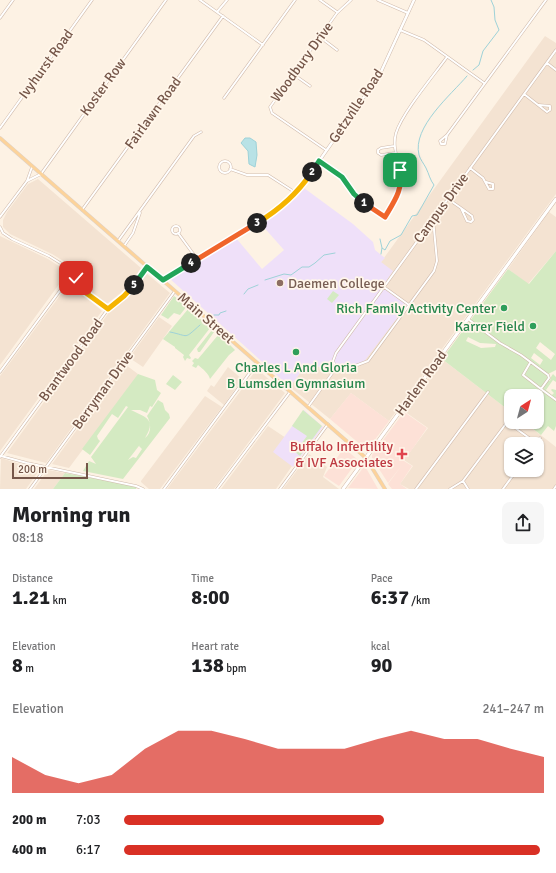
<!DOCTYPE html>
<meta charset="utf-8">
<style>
body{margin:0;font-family:Signika,sans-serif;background:#f6f6f6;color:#202124;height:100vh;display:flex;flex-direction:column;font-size:15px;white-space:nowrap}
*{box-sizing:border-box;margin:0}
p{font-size:13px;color:#757577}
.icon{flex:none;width:22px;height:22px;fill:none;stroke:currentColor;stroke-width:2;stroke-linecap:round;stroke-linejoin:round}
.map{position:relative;height:489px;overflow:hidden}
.sheet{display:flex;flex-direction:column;background:#fff;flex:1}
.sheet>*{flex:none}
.needle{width:26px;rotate:36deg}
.buttons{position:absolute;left:504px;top:389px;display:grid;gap:8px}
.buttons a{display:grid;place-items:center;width:40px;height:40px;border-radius:8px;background:#fff;box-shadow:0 1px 3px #0004;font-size:20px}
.scale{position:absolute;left:12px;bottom:10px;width:76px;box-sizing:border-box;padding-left:4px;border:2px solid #755649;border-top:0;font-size:11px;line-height:14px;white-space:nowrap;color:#755649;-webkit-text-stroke:3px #fff6ea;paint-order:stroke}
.pin{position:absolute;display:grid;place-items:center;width:34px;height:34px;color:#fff;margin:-17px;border-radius:8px;box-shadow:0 2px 6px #0006}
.km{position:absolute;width:20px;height:20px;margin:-10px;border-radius:50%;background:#222;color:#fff;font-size:11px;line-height:20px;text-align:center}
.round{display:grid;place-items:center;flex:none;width:42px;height:42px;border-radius:8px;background:#f6f6f6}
.head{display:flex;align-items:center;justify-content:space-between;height:68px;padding:0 12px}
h1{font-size:22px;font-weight:700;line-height:30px}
.figures{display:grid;grid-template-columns:repeat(3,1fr);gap:6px;height:68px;padding:4px 12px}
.figures div{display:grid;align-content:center}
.figures b{font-size:20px;font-weight:700}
.figures small{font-size:11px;font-weight:400}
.figures p{font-size:11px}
.chart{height:112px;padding:8px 12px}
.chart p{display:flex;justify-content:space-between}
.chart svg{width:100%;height:72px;margin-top:4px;fill:#d93025;opacity:.7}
ul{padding:0 12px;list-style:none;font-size:13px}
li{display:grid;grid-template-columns:64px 48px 1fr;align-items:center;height:30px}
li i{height:10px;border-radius:5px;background:#d93025}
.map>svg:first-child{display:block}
</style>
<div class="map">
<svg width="556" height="489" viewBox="0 0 556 489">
<rect width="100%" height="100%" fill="#fdf2e4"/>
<path fill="#f4e3d2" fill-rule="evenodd" d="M545,36L556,43V194L389,421L351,393L330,419L290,387L307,363L329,370L339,367L382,287L381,262Z
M38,179L141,268L127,288L108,303H105L85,288L81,277L73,267L52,254L10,234L3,227V220L7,212L28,184Z
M549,212L556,217V251L528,284L508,269Z
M0,236L48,259L68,272L0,365Z
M146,273L170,293L46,463L7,453L110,311L132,292Z
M73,278L81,293L102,311L0,451V376Z
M159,317L172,326L143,367L131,359L126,365L138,374L136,378L69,468L52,464Z
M442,359L511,412V422H524L556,447V489H409L400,484L413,466L404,460L428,428L404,411ZM511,444H537V470H511Z
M228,367L242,379L224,405L207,391L211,385L214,387Z
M257,369L285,393L214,489H167Z
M205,396L222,407L160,489H149L141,482V481Z
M268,426L286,438L292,466L276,489H221Z
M309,454L327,467L323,477L339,489H283Z
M1,458L23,465L40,469L26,489H0Z
M48,470L65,473L53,489H34Z"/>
<path fill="#fde1d7" d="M351,393L389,421L367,450L330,419Z
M404,412L427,428L404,461L412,466L400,484L407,489H392L388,484L402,465L388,483L372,458V455Z
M344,448L358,460L339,486L324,476Z
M363,468H366L378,489L348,488Z"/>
<path fill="#efe0f9" d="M304,188L353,224L373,242L375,250L385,258L381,262L393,271L382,287L407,305L363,363L329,370L307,363L290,387L169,278L236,238L262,269L284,250L261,224L296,198Z
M304,410L323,427L293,467L273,452Z"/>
<path fill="#d4eac2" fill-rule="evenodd" d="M556,251V370L548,374L538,367L548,375V380L550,381L551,377L553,374L556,377V382L553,380L546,390L552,395L554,393L551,390L552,389L556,390V426L554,431L548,426L541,435L524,422H537V396H511V412L442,359L508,269L529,284ZM468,337L480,343L496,344L495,347L481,348L466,341ZM540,342L555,354L551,360L536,348ZM534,353L543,360L540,365L531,358Z
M333,291L339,295L332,303L327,299Z
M174,296L187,306L180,315L174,313L168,319L161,315Z
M189,308L210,328L189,355L191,358L190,359L187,358L185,361L183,357L184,355L175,348V347L163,339Z
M212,330L214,332L200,352H198L197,349Z
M219,334L235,350L229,355L210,379C209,374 203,369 198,365L196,368L192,366L194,363L192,361L195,358L198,359Z
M138,374L155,380L157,390L161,393L152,407L150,406L147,413L140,410H131C145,417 157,419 145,438C152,433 151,423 147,416L158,400L163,403L165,410L169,414L170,418L123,479L83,471L89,461L96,464L91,457L128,407L126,406L118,418L112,414L97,436L98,439L100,441L90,455L82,449ZM142,442L139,446L142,449L136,458L133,457L128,460Z
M173,375L182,382L175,390L166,384Z
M303,410L322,426L300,456L295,452L307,436L292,426Z
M65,473L135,486L137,487L136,489H53Z"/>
<path fill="#b8e2e6" stroke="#9ed2d8" d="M245,138H250L256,142L257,155L255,167L249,164L248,151L241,143Z"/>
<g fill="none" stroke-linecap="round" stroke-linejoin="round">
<path stroke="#9ed2d8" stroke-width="1" d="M473,70L479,65L483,51L499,30L495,20L494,7L491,0
M380,239L382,248
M381,254L382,248L385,250L390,241L401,235L412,216L417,215L434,185C430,180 429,174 426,168C424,164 420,159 419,155C412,127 451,95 467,76
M265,280L284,274L291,275L302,267H309L315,263L324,255L335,253
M244,294L248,289L258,285
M214,315H219L220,313L226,311
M170,332C190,336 183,340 200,325"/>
<g stroke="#d0bbad" stroke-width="3">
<path id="minor" d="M200,0L263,45
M320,0L337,12
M378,0L408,13
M217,12L227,0
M0,18L13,0
M400,30L424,40L484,83
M320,37L337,50
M547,63L556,70
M293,74L310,86
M524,94L547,112L550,110V106L539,105
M224,98L295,0
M0,128L92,0
M447,135L445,144H441L440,141L447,135L546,0
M394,146L381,148L378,150V153L381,155L395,153
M326,150L272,113L270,107L337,13L351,0
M219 167a6 6 0 1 1 12 0a6 6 0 1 1-12 0Z
M319,161L342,177L358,198L385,217C390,209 396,202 399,193C407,172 390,154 396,133C402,113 434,75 447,57
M470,168L483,178L489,189H493V184L486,182
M230,169L247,175H268L296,193
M27,181L41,174L166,0
M448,199L461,208L467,221L471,222L473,220L472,216L461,208
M82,210L223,16
M0,217L27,181L32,167
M172 230a4 4 0 1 1 8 0a4 4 0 1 1-8 0Z
M0,227L3,233L12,239L49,256L65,266L75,276L82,290L108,309
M178,233L197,259
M118,241L194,136L201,132
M124,246L133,233L140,213
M384,287L409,305
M468,319L500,343L521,355L548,375L549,378L541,389L523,375L530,363
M336,368L333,361L336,353L556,50
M336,368L347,369L368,361L434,271L437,261L433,219
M0,372L73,273
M541,389L556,400
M308,407L336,368
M507,422L536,443
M537,443L540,438
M1,456L27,463L136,486L143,489
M0,457L108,309L130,290L147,267
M463,481L468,489
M30,489L175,291
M164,489L257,363
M217,489L290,392
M280,489L328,424
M416,489L488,392
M450,489L463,481L511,417
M503,489L517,470
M554,489L556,486"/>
</g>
<g stroke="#d0bbad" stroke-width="3.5">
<path id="tertiary" d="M163,280L275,212L296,194L380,74L414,0"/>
</g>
<g stroke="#d3baaa" stroke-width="4">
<path id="secondary" d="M343,489L556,199"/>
</g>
<g stroke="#dbd3d0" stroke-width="4">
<path id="primary" d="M0,138L366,458L385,489"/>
</g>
<use href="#minor" stroke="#fff" stroke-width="2"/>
<use href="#tertiary" stroke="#fff" stroke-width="2.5"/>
<use href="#secondary" stroke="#fff" stroke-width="3"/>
<use href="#primary" stroke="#fcd39b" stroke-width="3"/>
</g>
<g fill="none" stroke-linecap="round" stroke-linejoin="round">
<g stroke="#fff" stroke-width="8">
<path id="split-1" d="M364,203L385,217C395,200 403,190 400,170"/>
</g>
<g stroke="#fff" stroke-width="8">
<path id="split-2" d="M312,172L319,161L342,177L354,194L364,203"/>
</g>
<g stroke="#fff" stroke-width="8">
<path id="split-3" d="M257,223C279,210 297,194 312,172"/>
</g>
<g stroke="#fff" stroke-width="8">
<path id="split-4" d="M191,263L257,223"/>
</g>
<g stroke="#fff" stroke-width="8">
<path id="split-5" d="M134,285L147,267L163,280L191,263"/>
</g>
<g stroke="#fff" stroke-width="8">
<path id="split-6" d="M76,278L82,290L108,309L124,296L134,285"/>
</g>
<use href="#split-1" stroke="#f0652b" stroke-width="5"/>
<use href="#split-2" stroke="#22a559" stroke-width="5"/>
<use href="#split-3" stroke="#f5b400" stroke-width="5"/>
<use href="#split-4" stroke="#f0652b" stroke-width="5"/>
<use href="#split-5" stroke="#22a559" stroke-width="5"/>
<use href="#split-6" stroke="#f5b400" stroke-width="5"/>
</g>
<circle fill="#8d6e63" stroke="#fff6ea" stroke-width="1.5" cx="280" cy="283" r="4"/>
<g fill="#2e9e5b" stroke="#fff6ea" stroke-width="1.5">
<circle cx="504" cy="308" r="4"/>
<circle cx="533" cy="326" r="4"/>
<circle cx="296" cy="352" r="4"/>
</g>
<path fill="#e0444e" stroke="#fff6ea" stroke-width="1.5" d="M400 448h4v4h4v4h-4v4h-4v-4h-4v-4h4z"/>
<g text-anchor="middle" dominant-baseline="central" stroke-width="3.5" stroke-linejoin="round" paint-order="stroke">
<g font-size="14" fill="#755649" stroke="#fff6ea">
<text transform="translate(302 62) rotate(-54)">Woodbury Drive</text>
<text transform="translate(46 64) rotate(-54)">Ivyhurst Road</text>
<text transform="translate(103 87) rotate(-54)">Koster Row</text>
<text transform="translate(356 106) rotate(-56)">Getzville Road</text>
<text transform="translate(153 113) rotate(-54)">Fairlawn Road</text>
<text transform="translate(441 208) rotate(-54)">Campus Drive</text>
<text transform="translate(206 318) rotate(41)">Main Street</text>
<text transform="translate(71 360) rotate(-54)">Brantwood Road</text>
<text transform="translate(421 383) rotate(-54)">Harlem Road</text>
<text transform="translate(103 390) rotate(-54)">Berryman Drive</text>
</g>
<g font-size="14" fill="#785e54" stroke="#fff6ea" text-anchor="start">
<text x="288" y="283">Daemen College</text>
</g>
<g font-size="14" fill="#27864d" stroke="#fff6ea" text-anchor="end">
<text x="496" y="308">Rich Family Activity Center</text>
<text x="525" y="326">Karrer Field</text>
<text x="296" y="367" text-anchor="middle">Charles L And Gloria<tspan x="296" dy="16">B Lumsden Gymnasium</tspan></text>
</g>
<g font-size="14" fill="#be3a42" stroke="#fff6ea" text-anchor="end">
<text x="393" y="446">Buffalo Infertility<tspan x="393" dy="16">&amp; IVF Associates</tspan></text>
</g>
</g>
</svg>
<div class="buttons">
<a><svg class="needle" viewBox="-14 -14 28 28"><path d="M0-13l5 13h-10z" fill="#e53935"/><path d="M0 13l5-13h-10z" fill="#757577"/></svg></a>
<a><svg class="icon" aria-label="layers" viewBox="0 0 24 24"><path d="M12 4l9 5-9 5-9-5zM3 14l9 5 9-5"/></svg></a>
</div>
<div class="scale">200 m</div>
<div class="pin" style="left:400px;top:170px;background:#1e9e55"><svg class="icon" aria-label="arrive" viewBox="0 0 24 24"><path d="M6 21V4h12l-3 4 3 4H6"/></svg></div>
<div class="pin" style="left:76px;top:278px;background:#d93025"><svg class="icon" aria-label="check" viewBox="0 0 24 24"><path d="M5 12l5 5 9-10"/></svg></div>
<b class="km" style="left:364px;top:203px">1</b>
<b class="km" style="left:312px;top:172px">2</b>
<b class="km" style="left:257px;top:223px">3</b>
<b class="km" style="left:191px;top:263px">4</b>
<b class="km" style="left:134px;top:285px">5</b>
</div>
<section class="sheet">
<div class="head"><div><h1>Morning run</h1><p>08:18</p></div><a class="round"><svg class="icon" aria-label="share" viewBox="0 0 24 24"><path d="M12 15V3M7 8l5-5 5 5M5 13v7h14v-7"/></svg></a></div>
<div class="figures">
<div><p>Distance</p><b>1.21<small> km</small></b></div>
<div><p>Time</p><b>8:00</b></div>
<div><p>Pace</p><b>6:37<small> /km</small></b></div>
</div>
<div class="figures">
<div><p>Elevation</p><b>8<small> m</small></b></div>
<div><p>Heart rate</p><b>138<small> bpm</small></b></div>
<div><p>kcal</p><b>90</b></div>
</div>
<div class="chart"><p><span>Elevation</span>241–247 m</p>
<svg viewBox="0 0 160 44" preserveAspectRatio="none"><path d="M0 44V22L10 33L20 38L30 33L40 17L50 6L60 6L70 11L80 17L90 17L100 17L110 11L120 6L130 11L140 11L150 17L160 22V44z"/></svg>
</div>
<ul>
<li><b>200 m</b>7:03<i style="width:62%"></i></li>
<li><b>400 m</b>6:17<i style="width:99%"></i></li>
</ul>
</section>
